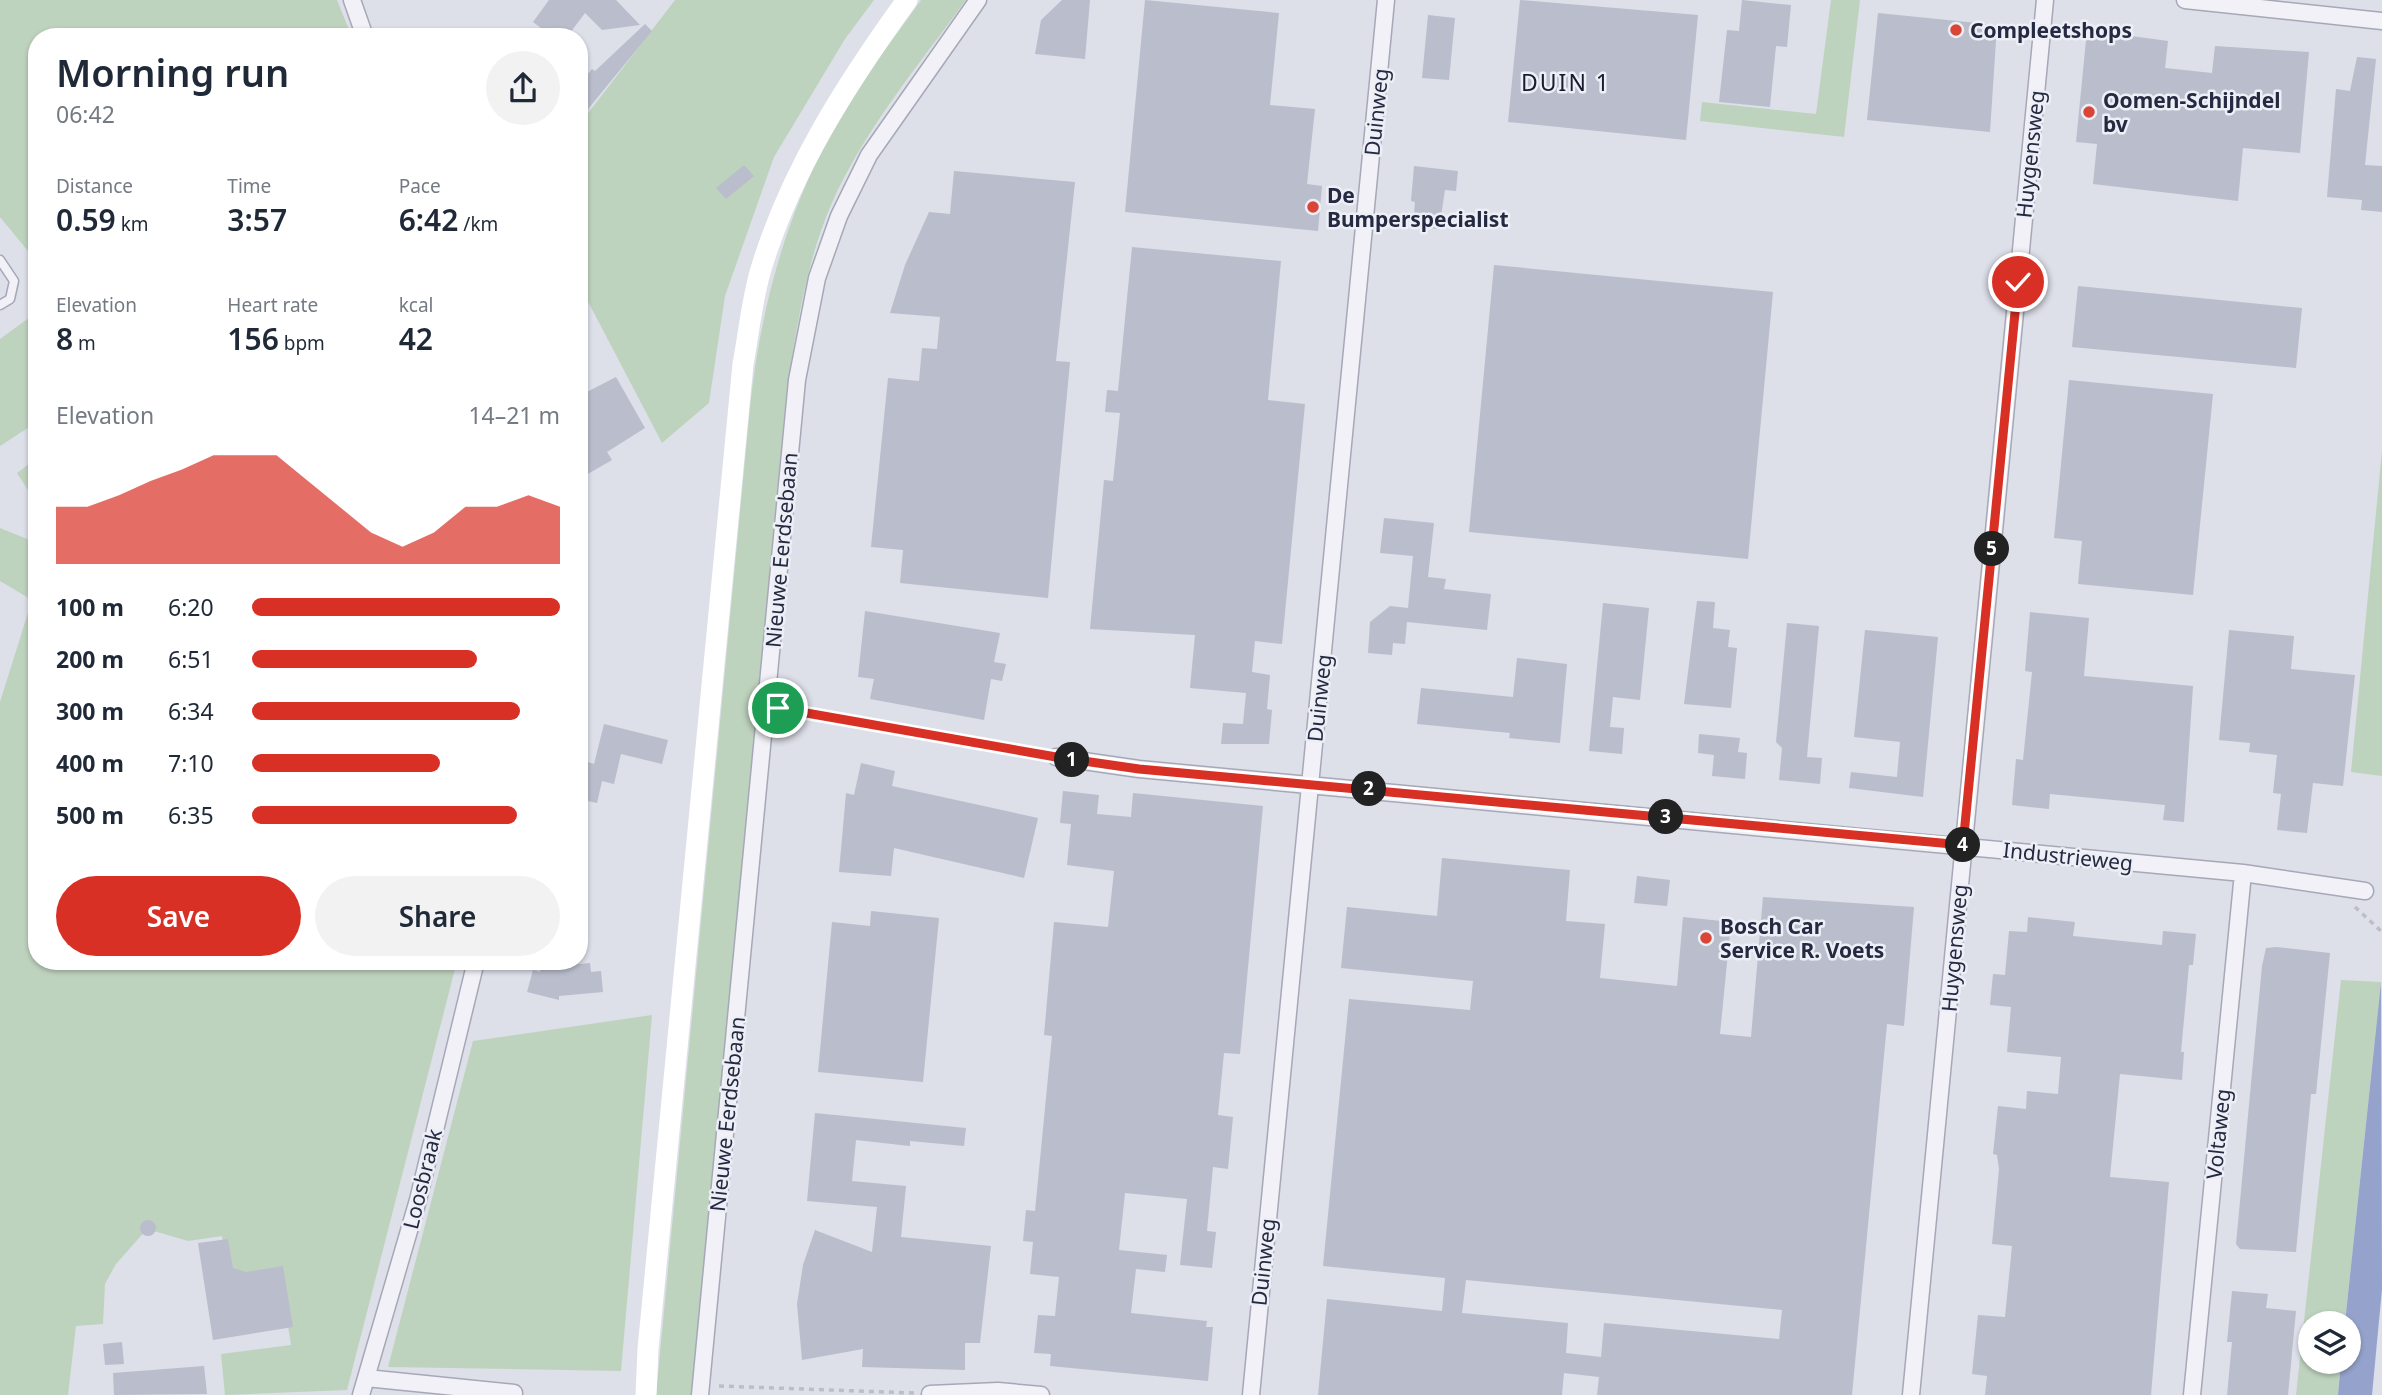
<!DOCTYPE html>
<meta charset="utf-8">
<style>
body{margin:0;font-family:"Noto Sans",sans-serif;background:#f2f2f3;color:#1f2937;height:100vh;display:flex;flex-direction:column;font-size:26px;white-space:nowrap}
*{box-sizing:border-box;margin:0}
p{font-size:23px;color:#747a83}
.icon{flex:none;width:38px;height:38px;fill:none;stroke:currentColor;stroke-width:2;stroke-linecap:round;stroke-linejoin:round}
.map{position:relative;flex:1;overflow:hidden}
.side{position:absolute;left:28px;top:28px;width:560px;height:942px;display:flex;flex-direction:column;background:#fff;border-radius:28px;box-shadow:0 2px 5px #0004}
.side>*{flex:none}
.tools{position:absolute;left:2298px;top:1311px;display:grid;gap:14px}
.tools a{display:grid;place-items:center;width:63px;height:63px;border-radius:50%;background:#fff;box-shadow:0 2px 5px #0004;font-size:35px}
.pin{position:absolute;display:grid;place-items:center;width:60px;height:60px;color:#fff;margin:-30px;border:4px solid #fff;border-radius:50%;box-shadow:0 2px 7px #0007}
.km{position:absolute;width:35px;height:35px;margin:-18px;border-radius:50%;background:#222;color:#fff;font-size:19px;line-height:35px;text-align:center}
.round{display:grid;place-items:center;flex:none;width:74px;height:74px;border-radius:37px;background:#f2f2f3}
.summary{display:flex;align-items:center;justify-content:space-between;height:119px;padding:0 28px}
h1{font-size:38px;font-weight:600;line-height:52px}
.metrics{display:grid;grid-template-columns:repeat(3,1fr);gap:10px;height:119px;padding:7px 28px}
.metrics div{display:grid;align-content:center}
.metrics b{font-size:30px;font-weight:600}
.metrics small{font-size:19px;font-weight:400}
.metrics p{font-size:19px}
.chart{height:196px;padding:14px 28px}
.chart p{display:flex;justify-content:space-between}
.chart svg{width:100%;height:126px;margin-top:7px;fill:#d93025;opacity:.7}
.action{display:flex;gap:14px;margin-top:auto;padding:14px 28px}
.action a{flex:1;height:80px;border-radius:42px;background:#d93025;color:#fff;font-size:28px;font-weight:600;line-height:80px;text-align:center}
.action a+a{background:#f2f2f3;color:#1f2937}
ul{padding:0 28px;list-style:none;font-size:23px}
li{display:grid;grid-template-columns:112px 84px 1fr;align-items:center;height:52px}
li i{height:18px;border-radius:9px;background:#d93025}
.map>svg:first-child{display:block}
</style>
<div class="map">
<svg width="2382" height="1395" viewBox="0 0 2382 1395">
<rect width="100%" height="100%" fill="#dddfe9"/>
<path fill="#bed3be" d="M0,0H337L352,37H37V262L0,217Z
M675,0H874L845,39L774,157L725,296L709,403L662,443L583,292L579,293V125Z
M921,0H966C918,66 864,130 831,205C805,266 796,331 786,396L692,1395H656L750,407C760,313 783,226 826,142C851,91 889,46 921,0Z
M1831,0H1860L1844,137L1700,121L1702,102L1816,114Z
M37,312V422L0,446V339Z
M2382,450V776L2351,772Z
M37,458V504L17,473Z
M0,528L37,543V961H457L347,1390L225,1395L221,1354L291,1345L280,1276L228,1283L222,1236L188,1241L147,1229L116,1264L105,1284L103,1324L76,1326L68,1395H0V702L32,600L0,581Z
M2341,980L2381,982L2345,1323H2310V1362H2341L2338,1395H2296Z
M652,1015L621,1371L388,1367L473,1041Z"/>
<path fill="#95a3cc" d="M2381,982L2382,1289L2372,1395H2338L2341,1362H2348V1323H2345Z"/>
<path fill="#babdcc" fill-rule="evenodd" d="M549,0H616L640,25L602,30L585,13L567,37H535L541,28L533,22Z
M1062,0H1090L1085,59L1035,54L1041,20Z
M1145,0L1279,13L1270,105L1315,109L1307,184L1322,186L1318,231L1125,212Z
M1520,0L1698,15L1686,140L1508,122Z
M1742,0L1791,5L1787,47L1776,46L1770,107L1719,102L1727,30L1739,31Z
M1878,13L1997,25L1990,132L1867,120Z
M1428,15L1455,18L1449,80L1422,78Z
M645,24L652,31L579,120V85L592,69L595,71Z
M2087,30L2168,41L2165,68L2212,73L2215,46L2309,52L2300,153L2243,148L2238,201L2093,184L2097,144L2076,142Z
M2357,57L2376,59L2365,165L2382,166V212L2361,210L2362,200L2327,197L2336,89L2350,91Z
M744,165L754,176L726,199L716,188Z
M1414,166L1458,171L1456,191L1445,190L1439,229L1413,227L1415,202L1411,201Z
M954,171L1075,182L1056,361L1070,362L1048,598L900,583L903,550L871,547L888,378L919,381L922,348L937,349L940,317L890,313L905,265L929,212L950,214Z
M1132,247L1281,261L1268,400L1305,404L1282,644L1255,641L1252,672L1270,675L1267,709L1272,710L1269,744H1221L1223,723L1243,724L1246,693L1190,688L1195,635L1090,629L1104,480L1113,481L1120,413L1105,412L1107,390L1118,391Z
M1494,265L1773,292L1748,559L1469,532Z
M2078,286L2302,308L2296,368L2072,347Z
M616,377L645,428L607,452L612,460L579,479V396Z
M2069,380L2213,394L2193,595L2078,584L2082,541L2054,538Z
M1384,518L1434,523L1428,577L1446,579L1444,589L1491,594L1487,630L1407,622L1405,644L1393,643L1392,655L1368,653L1370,622L1390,606L1408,608L1413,556L1380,553Z
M1697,601L1715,602L1713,628L1730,630L1728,647L1737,648L1731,708L1684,704Z
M1603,603L1649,608L1640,700L1613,697L1610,727L1624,728L1622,754L1589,751Z
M865,611L1000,633L994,662L1006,664L1002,681L991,679L984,720L870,699L874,679L858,677Z
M2030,612L2089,618L2084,676L2193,686L2184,822L2163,820L2165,805L2124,801L2050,794L2049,809L2012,805L2016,759L2023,760L2032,672L2025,671Z
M1787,623L1819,626L1807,757L1822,758L1820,784L1779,780L1782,748L1776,742Z
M1865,630L1938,637L1923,797L1849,788L1851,772L1897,777L1900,742L1854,737Z
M2229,630L2294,636L2291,669L2355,675L2343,786L2313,783L2307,833L2277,830L2281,794L2273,793L2277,755L2249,752L2250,743L2219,740Z
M1517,658L1567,664L1560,743L1509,738L1510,733L1417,724L1421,688L1513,697Z
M604,724L668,740L662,764L621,754L614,784L602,781L597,803L579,799V785L585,761L594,764Z
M1699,734L1740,738L1738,752L1747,753L1745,779L1712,776L1714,755L1698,753Z
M861,763L895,771L892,786L1038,818L1024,878L894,848L891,876L839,872L846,793L854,795Z
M1063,791L1099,795L1097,814L1131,817L1133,793L1263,806L1240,1054L1224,1053L1218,1115L1233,1117L1228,1169L1213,1167L1207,1231L1216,1232L1212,1268L1180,1265L1187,1199L1125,1193L1119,1250L1167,1255L1165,1272L1136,1269L1131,1313L1207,1321L1206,1327H1213L1208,1381L1050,1366L1051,1354L1034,1353L1038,1315L1055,1316L1059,1277L1030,1274L1033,1242L1023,1241L1026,1210L1035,1211L1052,1036L1044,1035L1054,922L1108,927L1114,871L1067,865L1071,824L1060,823Z
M1442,858L1570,870L1566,921L1605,924L1600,978L1677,986L1683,917L1731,922L1720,1034L1751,1037L1763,897L1914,907L1904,1026L1887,1024L1852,1395H1597L1599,1377L1564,1373L1562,1395H1318L1327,1299L1442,1311L1445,1278L1323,1266L1349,999L1470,1010L1473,981L1341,968L1347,907L1437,916ZM1466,1280L1782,1310L1779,1339L1604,1323L1601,1357L1566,1353L1568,1323L1462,1313Z
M1637,876L1670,880L1667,906L1634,903Z
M871,911L939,918L923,1082L818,1072L832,922L870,926Z
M2028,917L2075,922L2073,936L2162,945L2163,931L2196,934L2193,965H2189L2181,1052H2184L2182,1080L2120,1074L2110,1177L2169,1182L2151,1395H1985L1987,1376L1972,1374L1978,1315L2005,1317L2012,1246L1992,1244L1999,1169L1997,1155L1993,1154L1998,1106L2026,1109L2027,1091L2058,1094L2061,1057L2007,1052L2011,1007L1990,1005L1993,974L2005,975L2009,931L2027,932Z
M2276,947L2330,953L2316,1094H2311L2296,1252L2240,1249L2236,1244L2262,966L2266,948Z
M543,961H571L570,965L590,963L591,972L601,971L603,992L559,996V1000L527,992L533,970L540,972Z
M815,1113L966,1128L964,1146L910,1141V1146L856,1140L852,1181L906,1186L901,1237L991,1246L980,1343H965V1370L862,1367L863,1349L802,1360L797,1304L803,1265L815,1230L872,1252L877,1207L807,1201Z
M140 1228a8 8 0 1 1 16 0a8 8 0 1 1-16 0Z
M228,1239L233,1268L246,1272L283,1266L293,1327L213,1340L198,1243Z
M2232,1291L2268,1294L2266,1308L2296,1311L2288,1395H2227L2232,1342H2227Z
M122,1342L124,1364L105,1365L103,1344Z
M204,1366L207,1394L114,1395L113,1373Z"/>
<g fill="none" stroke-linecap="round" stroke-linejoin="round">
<g stroke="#a6a8b7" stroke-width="11">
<path id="service" d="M0,260L14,281L10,299L0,305"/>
</g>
<g stroke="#a6a8b7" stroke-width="19">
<path id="minor" d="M352,0L365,37
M2185,0L2382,21
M1056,757L1139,769L2243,873L2365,891
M366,1378L514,1393
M930,1394L998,1391L1041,1395
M361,1395L418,1200L476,961
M700,1395L797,380L817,278L839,216L869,155L978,0
M1251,1395L1386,0
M1911,1395L2045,0
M2192,1395L2243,873"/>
</g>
<path stroke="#bcbdc8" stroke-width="3.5" stroke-dasharray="5 5" stroke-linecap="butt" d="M782,709L1040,755
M2355,907L2382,932
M719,1386L914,1393"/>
<use href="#service" stroke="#f1f1f7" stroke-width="8"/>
<use href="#minor" stroke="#f1f1f7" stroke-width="16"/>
<path stroke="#fff" stroke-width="21" d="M646,1395L648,1349L743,364C749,332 752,299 761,269C791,170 847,83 907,0"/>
</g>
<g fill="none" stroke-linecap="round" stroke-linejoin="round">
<g stroke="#fff" stroke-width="14">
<path id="route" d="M778,708L1056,757L1139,769L1963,845L2018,282"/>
</g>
<use href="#route" stroke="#d93025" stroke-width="9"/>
</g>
<g fill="#d94537" stroke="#edeff6" stroke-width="2.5">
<circle cx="1956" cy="30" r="7"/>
<circle cx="2089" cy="112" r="7"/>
<circle cx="1313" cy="207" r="7"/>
<circle cx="1706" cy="938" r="7"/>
</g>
<g text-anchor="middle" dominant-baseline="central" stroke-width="5" stroke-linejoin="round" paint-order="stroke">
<g font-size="21" font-weight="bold" fill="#252941" stroke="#edeff6" text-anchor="start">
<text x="1970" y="30">Compleetshops</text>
<text x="2103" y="100">Oomen-Schijndel<tspan x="2103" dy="24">bv</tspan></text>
<text x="1327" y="195">De<tspan x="1327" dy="24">Bumperspecialist</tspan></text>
<text x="1720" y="926">Bosch Car<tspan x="1720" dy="24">Service R. Voets</tspan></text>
</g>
<g font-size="21" fill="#252941" stroke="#edeff6">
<text transform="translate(1376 112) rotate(-84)">Duinweg</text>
<text transform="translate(2030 154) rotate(-84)">Huygensweg</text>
<text transform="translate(781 550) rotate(-85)">Nieuwe Eerdsebaan</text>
<text transform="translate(1319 698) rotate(-84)">Duinweg</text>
<text transform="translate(2068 856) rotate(6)">Industrieweg</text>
<text transform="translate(1954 948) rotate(-85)">Huygensweg</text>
<text transform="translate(727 1114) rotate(-84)">Nieuwe Eerdsebaan</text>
<text transform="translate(2218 1134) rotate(-84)">Voltaweg</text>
<text transform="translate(422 1179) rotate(-76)">Loosbraak</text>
<text transform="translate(1263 1262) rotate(-84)">Duinweg</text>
</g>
<g font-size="23" letter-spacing="2" fill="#181b31" stroke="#edeff6">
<text x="1566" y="82">DUIN 1</text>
</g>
</g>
</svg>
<div class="tools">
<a><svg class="icon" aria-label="layers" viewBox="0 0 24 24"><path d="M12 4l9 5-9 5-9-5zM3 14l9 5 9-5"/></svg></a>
</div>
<div class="pin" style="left:778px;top:708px;background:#1e9e55"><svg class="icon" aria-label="arrive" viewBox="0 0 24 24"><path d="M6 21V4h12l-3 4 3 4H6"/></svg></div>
<div class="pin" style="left:2018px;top:282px;background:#d93025"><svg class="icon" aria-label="check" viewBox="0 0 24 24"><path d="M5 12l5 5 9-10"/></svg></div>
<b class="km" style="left:1072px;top:760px">1</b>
<b class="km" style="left:1369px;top:789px">2</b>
<b class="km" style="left:1666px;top:817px">3</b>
<b class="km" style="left:1963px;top:845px">4</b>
<b class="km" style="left:1992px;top:549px">5</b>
<section class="side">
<div class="summary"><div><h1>Morning run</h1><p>06:42</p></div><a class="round"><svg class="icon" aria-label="share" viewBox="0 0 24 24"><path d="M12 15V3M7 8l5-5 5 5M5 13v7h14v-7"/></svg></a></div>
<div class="metrics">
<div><p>Distance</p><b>0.59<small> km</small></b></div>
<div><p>Time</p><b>3:57</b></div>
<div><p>Pace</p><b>6:42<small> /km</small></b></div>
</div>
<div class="metrics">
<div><p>Elevation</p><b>8<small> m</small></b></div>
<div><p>Heart rate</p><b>156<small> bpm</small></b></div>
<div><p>kcal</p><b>42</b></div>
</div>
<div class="chart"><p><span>Elevation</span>14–21 m</p>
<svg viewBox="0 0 160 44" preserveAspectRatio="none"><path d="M0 44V24L10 24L20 20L30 15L40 11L50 6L60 6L70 6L80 15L90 24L100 33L110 38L120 33L130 24L140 24L150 20L160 24V44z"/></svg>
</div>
<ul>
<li><b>100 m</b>6:20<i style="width:100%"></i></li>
<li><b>200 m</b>6:51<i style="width:73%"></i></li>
<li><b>300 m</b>6:34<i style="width:87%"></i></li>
<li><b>400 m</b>7:10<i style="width:61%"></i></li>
<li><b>500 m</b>6:35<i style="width:86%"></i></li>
</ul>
<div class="action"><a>Save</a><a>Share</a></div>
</section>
</div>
